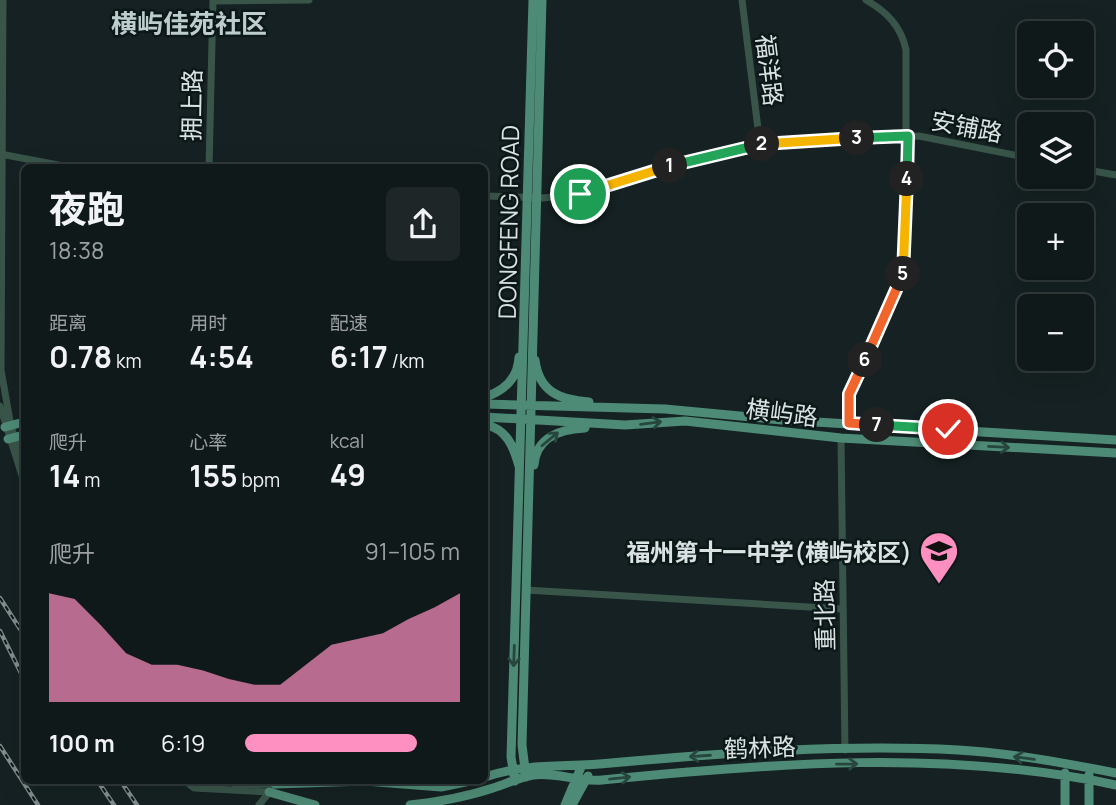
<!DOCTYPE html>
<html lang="zh">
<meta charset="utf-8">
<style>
body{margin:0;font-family:Manrope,"Noto Sans SC",sans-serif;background:#1e2627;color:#f1f3f6;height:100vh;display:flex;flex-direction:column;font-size:26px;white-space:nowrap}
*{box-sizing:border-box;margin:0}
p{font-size:23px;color:#9ca0a2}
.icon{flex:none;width:38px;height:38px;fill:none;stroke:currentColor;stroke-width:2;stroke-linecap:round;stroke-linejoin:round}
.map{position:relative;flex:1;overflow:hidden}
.panel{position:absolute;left:21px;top:164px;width:467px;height:620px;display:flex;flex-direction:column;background:#10191a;border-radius:10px;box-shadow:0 7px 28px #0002,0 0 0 2px #303839}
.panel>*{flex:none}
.tools{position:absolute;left:1017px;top:21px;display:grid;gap:14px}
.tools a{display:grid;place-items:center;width:77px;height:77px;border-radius:10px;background:#10191a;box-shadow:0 7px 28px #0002,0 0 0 2px #303839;font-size:35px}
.pin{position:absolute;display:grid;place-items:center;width:60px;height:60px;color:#fff;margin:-30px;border:4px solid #fff;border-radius:50%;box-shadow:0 2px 7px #0007}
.km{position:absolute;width:35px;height:35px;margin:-18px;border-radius:50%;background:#222;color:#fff;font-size:19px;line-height:35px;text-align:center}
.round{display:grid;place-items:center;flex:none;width:74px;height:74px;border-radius:10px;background:#1e2627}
.head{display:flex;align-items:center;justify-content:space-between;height:119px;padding:0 28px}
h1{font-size:38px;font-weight:700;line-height:52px}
.figures{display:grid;grid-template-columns:repeat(3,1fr);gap:10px;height:119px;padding:7px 28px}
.figures div{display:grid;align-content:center}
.figures b{font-size:30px;font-weight:700}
.figures small{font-size:19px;font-weight:400}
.figures p{font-size:19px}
.chart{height:196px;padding:14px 28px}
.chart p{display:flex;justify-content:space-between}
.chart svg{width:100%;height:126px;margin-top:7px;fill:#fd8fc1;opacity:.7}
ul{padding:0 28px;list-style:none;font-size:23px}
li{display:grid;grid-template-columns:112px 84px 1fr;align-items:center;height:52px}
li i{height:18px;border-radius:9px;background:#fd8fc1}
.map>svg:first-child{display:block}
</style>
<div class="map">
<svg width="1116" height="805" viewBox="0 0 1116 805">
<rect width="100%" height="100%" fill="#152122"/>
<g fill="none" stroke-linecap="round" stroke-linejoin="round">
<path stroke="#39554a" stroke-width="7" d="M3,0L1,370L11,426L24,467
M742,0L760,145
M213,1L309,0
M0,154L74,168
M209,168L213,0
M1082,169L1116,175
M485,196L543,198L580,194L655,170L776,142L919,136L1029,158
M0,406L24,482
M849,423L850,391L898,289L906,260V50C901,26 887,12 866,0
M841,438L845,750
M526,590L843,609
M184,780L194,788L269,792
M232,780L235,785L275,784
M259,805L271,790"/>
<path stroke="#4e8b76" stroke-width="9" d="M535,360C539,392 560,400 589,402
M485,397C504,391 518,378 519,357
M485,404L665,409L782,420L1116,440
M485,417L625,425L685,421L841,438L1116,453
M485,424C507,430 513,445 519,466
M5,427L24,422
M8,439L24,435
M534,465C536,437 561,429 585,428
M1065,773V805
M1089,775V805
M485,777C530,762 566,768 611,763C725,753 843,744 958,750C1011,753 1064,763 1116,773
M526,777L522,745L542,0
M515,781L511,757L533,0
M275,784L365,781L441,787L475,780
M269,792L315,805
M410,805C438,802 466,797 493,788C506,784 520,777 533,775C556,772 579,782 602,780C772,763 947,749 1116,785
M565,805L582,765
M572,805L588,776"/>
<g stroke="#838d8e" stroke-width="4.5">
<path id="rail" d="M0,598L24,635
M0,631L24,679
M0,746L38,805
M97,780L114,805
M120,780L137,805"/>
</g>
<use href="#rail" stroke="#0c1818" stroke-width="2" stroke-dasharray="5" stroke-linecap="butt"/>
</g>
<defs><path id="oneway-shaft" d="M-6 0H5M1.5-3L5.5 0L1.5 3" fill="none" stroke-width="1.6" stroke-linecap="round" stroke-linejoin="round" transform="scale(1.75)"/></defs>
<g stroke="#26463e">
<use href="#oneway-shaft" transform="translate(651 423) rotate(-8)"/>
<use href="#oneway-shaft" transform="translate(550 439) rotate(-40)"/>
<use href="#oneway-shaft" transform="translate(999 447) rotate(3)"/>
<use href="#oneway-shaft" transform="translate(514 656) rotate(92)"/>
<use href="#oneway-shaft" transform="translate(700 756) rotate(176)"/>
<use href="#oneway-shaft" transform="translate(1024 758) rotate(-172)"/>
<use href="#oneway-shaft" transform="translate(847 764) rotate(-1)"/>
<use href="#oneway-shaft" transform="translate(620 778) rotate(-6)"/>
</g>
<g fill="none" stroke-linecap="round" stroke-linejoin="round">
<g stroke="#fff" stroke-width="14">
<path id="split-1" d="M580,194L670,166"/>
</g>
<g stroke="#fff" stroke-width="14">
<path id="split-2" d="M670,166L762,144"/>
</g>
<g stroke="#fff" stroke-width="14">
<path id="split-3" d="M762,144L857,138"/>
</g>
<g stroke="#fff" stroke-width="14">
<path id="split-4" d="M857,138L908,136L907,179"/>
</g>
<g stroke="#fff" stroke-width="14">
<path id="split-5" d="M903,274L907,179"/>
</g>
<g stroke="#fff" stroke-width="14">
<path id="split-6" d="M865,360L903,274"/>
</g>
<g stroke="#fff" stroke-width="14">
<path id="split-7" d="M865,360L849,394V423L877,425"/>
</g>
<g stroke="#fff" stroke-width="14">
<path id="split-8" d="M877,425L948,429"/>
</g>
<use href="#split-1" stroke="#f5b400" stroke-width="9"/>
<use href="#split-2" stroke="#22a559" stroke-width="9"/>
<use href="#split-3" stroke="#f5b400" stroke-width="9"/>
<use href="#split-4" stroke="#22a559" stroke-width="9"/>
<use href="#split-5" stroke="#f5b400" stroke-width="9"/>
<use href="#split-6" stroke="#f0652b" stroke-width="9"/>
<use href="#split-7" stroke="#f0652b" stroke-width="9"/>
<use href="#split-8" stroke="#22a559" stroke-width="9"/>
</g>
<defs>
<g id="school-pin" transform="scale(2.0125)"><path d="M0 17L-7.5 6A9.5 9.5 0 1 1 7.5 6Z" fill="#fd8fc1" stroke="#0c1818"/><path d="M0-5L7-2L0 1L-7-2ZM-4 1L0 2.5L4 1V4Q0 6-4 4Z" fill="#111"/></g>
</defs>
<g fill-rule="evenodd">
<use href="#school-pin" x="939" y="551"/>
</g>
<g text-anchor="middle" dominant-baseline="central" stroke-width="5" stroke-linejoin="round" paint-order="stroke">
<g font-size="24" fill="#dae2e2" stroke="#0c1818">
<text transform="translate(770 70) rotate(83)">福洋路</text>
<text transform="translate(191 105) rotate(-89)">拥上路</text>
<text transform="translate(967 126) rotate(11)">安铺路</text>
<text transform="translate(508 222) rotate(-89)">DONGFENG ROAD</text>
<text transform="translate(782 412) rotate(7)">横屿路</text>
<text transform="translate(824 615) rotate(-91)">重北路</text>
<text transform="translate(760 747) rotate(-2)">鹤林路</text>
</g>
<g font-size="24" font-weight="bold" fill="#dae2e2" stroke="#0c1818" text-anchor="end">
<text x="912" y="551">福州第十一中学(横屿校区)</text>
</g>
<g font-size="26" font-weight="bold" fill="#bdcdce" stroke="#0c1818">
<text x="189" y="23">横屿佳苑社区</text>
</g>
</g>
</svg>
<div class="tools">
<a><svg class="icon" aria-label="locate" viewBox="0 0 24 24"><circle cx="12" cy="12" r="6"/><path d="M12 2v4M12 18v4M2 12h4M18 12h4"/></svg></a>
<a><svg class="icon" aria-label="layers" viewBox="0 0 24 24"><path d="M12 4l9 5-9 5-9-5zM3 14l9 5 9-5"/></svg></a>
<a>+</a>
<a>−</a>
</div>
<div class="pin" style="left:580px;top:194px;background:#1e9e55"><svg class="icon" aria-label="arrive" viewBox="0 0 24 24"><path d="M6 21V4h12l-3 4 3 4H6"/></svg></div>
<div class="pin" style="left:948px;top:429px;background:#d93025"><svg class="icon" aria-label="check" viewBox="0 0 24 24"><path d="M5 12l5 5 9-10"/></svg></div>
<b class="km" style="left:670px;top:166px">1</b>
<b class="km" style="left:762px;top:144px">2</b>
<b class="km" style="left:857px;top:138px">3</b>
<b class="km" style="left:907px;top:179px">4</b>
<b class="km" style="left:903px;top:274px">5</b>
<b class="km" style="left:865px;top:360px">6</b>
<b class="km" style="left:877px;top:425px">7</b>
<section class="panel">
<div class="head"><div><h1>夜跑</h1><p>18:38</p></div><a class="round"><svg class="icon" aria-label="share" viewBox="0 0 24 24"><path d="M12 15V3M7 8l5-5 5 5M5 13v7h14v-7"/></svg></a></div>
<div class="figures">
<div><p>距离</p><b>0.78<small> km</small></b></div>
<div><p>用时</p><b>4:54</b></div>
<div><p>配速</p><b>6:17<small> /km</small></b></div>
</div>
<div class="figures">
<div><p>爬升</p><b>14<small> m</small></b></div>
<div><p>心率</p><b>155<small> bpm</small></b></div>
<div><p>kcal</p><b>49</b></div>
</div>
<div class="chart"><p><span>爬升</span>91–105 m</p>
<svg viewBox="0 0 160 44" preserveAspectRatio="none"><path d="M0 44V6L10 8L20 17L30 27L40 31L50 31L60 33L70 36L80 38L90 38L100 31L110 24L120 22L130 20L140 15L150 11L160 6V44z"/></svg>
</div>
<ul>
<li><b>100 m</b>6:19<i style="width:80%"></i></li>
</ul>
</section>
</div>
